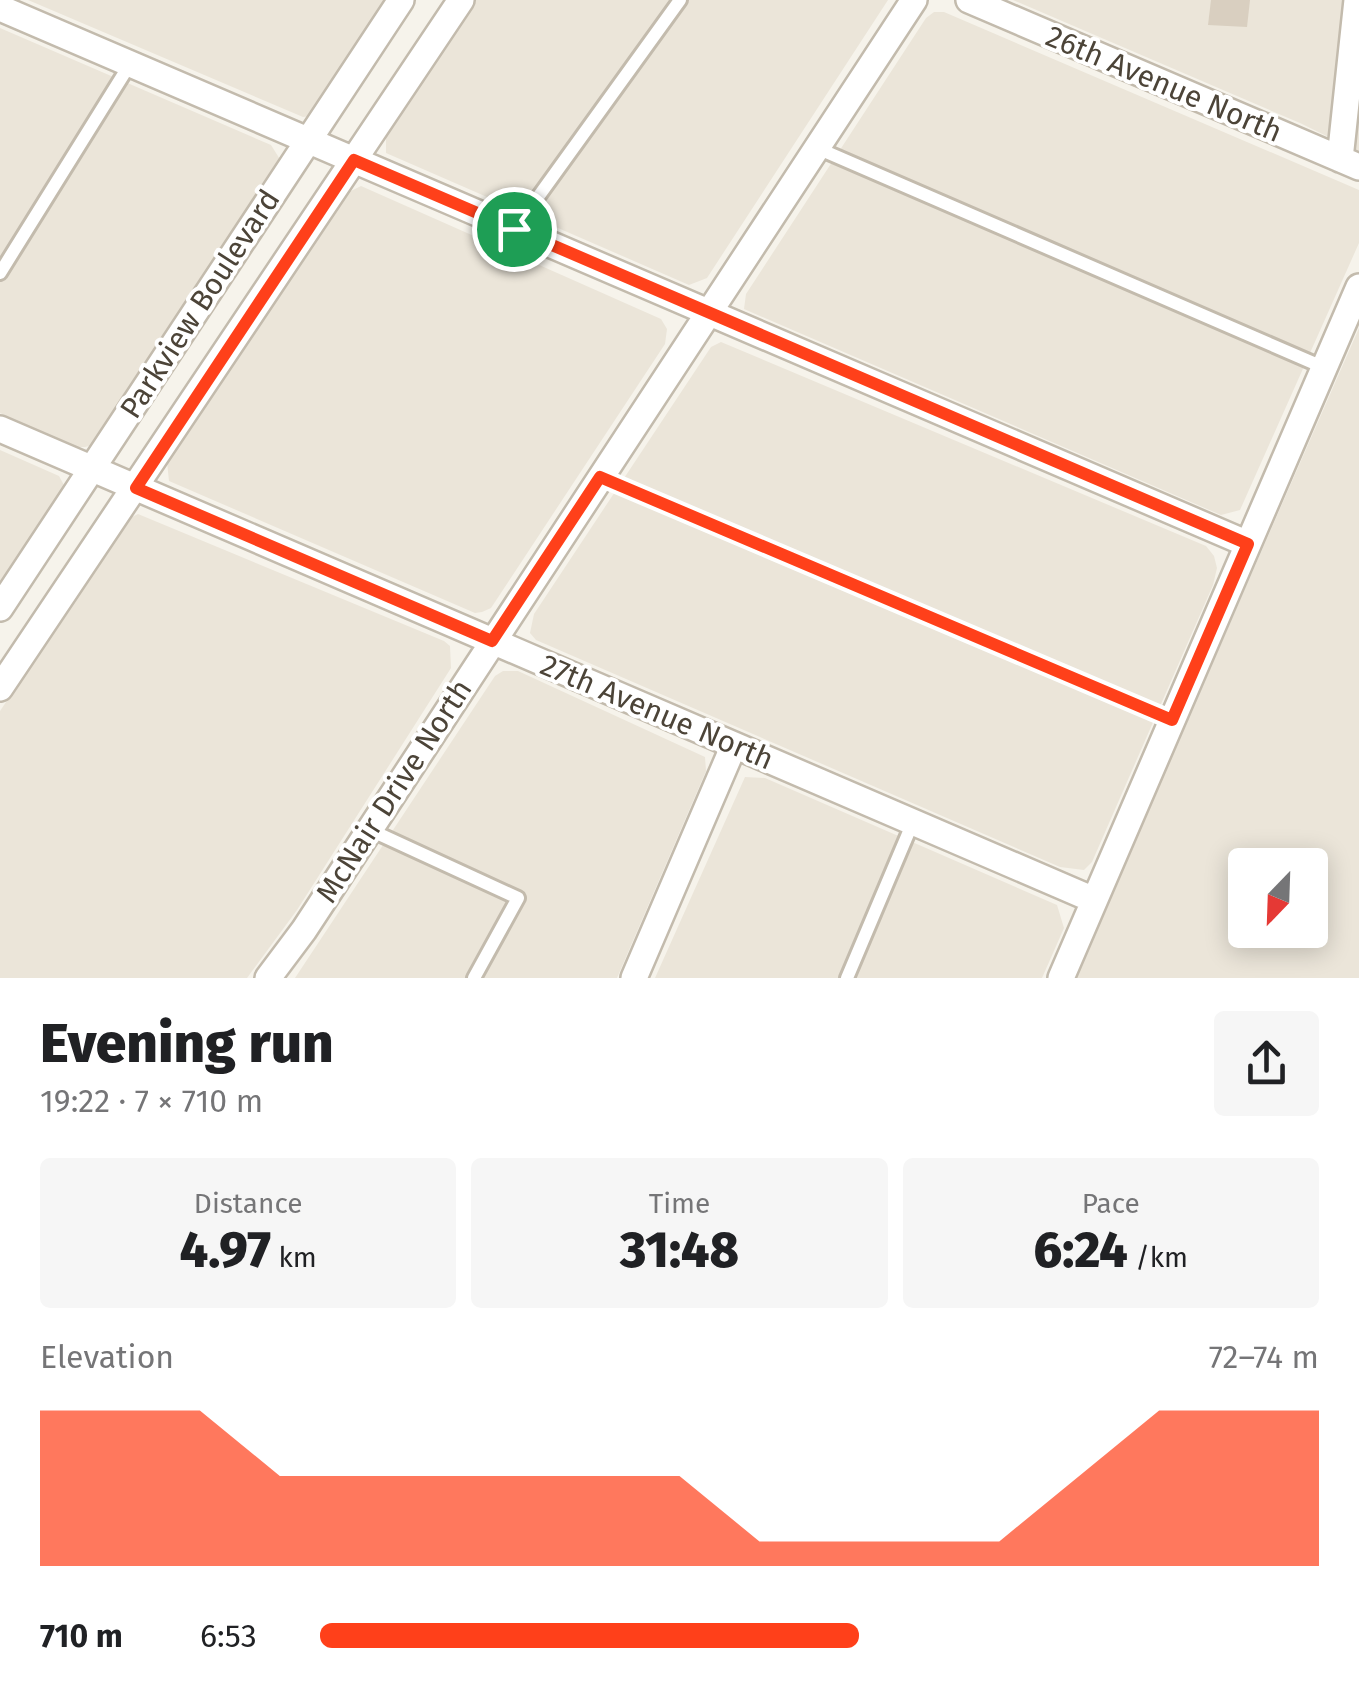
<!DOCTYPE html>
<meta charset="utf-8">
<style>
body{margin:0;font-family:"Fira Sans",sans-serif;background:#f6f6f6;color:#202124;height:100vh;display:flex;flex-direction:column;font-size:38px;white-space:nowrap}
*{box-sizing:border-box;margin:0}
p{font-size:32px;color:#757577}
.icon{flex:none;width:55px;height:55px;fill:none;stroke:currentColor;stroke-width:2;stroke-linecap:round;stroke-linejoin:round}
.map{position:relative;height:978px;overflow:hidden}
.side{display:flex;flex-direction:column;background:#fff;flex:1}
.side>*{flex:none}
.needle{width:65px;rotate:203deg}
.controls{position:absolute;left:1228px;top:848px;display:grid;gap:20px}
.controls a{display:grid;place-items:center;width:100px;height:100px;border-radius:10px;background:#fff;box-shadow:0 5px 25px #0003;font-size:50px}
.pin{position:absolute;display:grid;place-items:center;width:85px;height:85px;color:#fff;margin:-42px;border:5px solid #fff;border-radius:50%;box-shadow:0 2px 10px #0007}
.round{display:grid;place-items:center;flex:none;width:105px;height:105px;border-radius:10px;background:#f6f6f6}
.head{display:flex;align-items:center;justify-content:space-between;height:170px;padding:0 40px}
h1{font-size:55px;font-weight:800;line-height:75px}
.stats{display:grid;grid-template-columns:repeat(3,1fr);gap:15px;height:170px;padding:10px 40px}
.stats div{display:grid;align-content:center;border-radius:10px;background:#f6f6f6;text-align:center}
.stats b{font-size:50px;font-weight:800}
.stats small{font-size:28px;font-weight:400}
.stats p{font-size:28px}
.chart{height:280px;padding:20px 40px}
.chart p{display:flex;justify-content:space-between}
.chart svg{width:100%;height:180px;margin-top:10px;fill:#ff401a;opacity:.7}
ul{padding:0 40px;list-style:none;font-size:32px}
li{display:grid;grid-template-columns:160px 120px 1fr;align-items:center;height:75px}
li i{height:25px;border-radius:12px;background:#ff401a}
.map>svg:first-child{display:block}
</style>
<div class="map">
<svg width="1359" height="978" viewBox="0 0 1359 978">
<rect width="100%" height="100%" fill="#f6f3eb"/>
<path fill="#ebe5d9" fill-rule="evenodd" d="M28,0H390L312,116L303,117Z
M476,0H888L707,278L689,285L386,153V132Z
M1013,0H1359V152L1300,123Z
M934,12H944L1359,190V243L1240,510L1221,515L744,309L746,294L926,18Z
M0,28L271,145L281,161L93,445L85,447H75L0,413Z
M361,186L661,319L667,329L665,344L491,608L482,612L475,613L169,481L167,462L345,194Z
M1359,328V978H1075ZM1245,865H1310V930H1245Z
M721,342L1206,546L1214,556L1217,568L1213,585L1092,862L1084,870L1060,867L536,640L530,633L534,614L711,347Z
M0,450L59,476L65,487L0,591Z
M138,514L444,641L450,646L451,668L297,910L247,978H0V711L130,518Z
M503,671H518L705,757L706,771L617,978H295L495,676Z
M745,777L765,778L1057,905L1064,928L1042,978H655Z"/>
<path fill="#d9cfc0" d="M1211,0H1250L1247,27L1208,25Z"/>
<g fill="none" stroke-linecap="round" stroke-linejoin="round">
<g stroke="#c3bbad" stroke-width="18">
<path id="service" d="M817,148L1325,368
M515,229L680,0
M0,273L130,64
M600,477L1172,720
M368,829L518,898L474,978
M847,978L913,822"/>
</g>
<g stroke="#c3bbad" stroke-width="30">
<path id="minor" d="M969,0L1359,167
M0,8L1248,544
M1340,159L1357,0
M0,429L1094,900
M0,608L401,0
M0,688L461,0
M268,978L304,930L914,0
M634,978L734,745
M1061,978L1359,287"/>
</g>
<use href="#service" stroke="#fff" stroke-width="12"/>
<use href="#minor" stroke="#fff" stroke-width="25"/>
</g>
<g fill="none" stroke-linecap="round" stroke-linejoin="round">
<g stroke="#fff" stroke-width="20">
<path id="route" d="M354,160L1248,544L1172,720L600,477L492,641L136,488Z"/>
</g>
<use href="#route" stroke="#ff401a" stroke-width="12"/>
</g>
<g text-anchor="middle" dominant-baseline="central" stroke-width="8" stroke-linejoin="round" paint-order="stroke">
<g font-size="30" fill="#4c4438" stroke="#fff">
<text transform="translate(1164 84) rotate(23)">26th Avenue North</text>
<text transform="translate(200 304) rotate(-57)">Parkview Boulevard</text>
<text transform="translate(657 712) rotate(23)">27th Avenue North</text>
<text transform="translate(394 791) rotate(-57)">McNair Drive North</text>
</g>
</g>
</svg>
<div class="controls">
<a><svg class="needle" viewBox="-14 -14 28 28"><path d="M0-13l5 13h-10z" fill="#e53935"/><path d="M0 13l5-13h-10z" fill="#757577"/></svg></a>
</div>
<div class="pin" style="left:514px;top:229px;background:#1e9e55"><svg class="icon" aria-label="arrive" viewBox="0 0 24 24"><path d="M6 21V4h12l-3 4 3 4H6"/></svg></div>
</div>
<section class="side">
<div class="head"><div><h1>Evening run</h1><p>19:22 · 7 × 710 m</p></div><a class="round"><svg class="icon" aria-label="share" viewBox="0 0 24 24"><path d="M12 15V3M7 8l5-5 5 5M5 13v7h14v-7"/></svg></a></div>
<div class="stats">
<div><p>Distance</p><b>4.97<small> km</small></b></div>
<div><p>Time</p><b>31:48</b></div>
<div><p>Pace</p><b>6:24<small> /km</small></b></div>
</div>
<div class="chart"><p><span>Elevation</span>72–74 m</p>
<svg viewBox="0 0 160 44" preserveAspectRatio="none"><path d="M0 44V6L10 6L20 6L30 22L40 22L50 22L60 22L70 22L80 22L90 38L100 38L110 38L120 38L130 22L140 6L150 6L160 6V44z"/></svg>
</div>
<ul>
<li><b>710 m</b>6:53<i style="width:54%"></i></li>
</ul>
</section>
